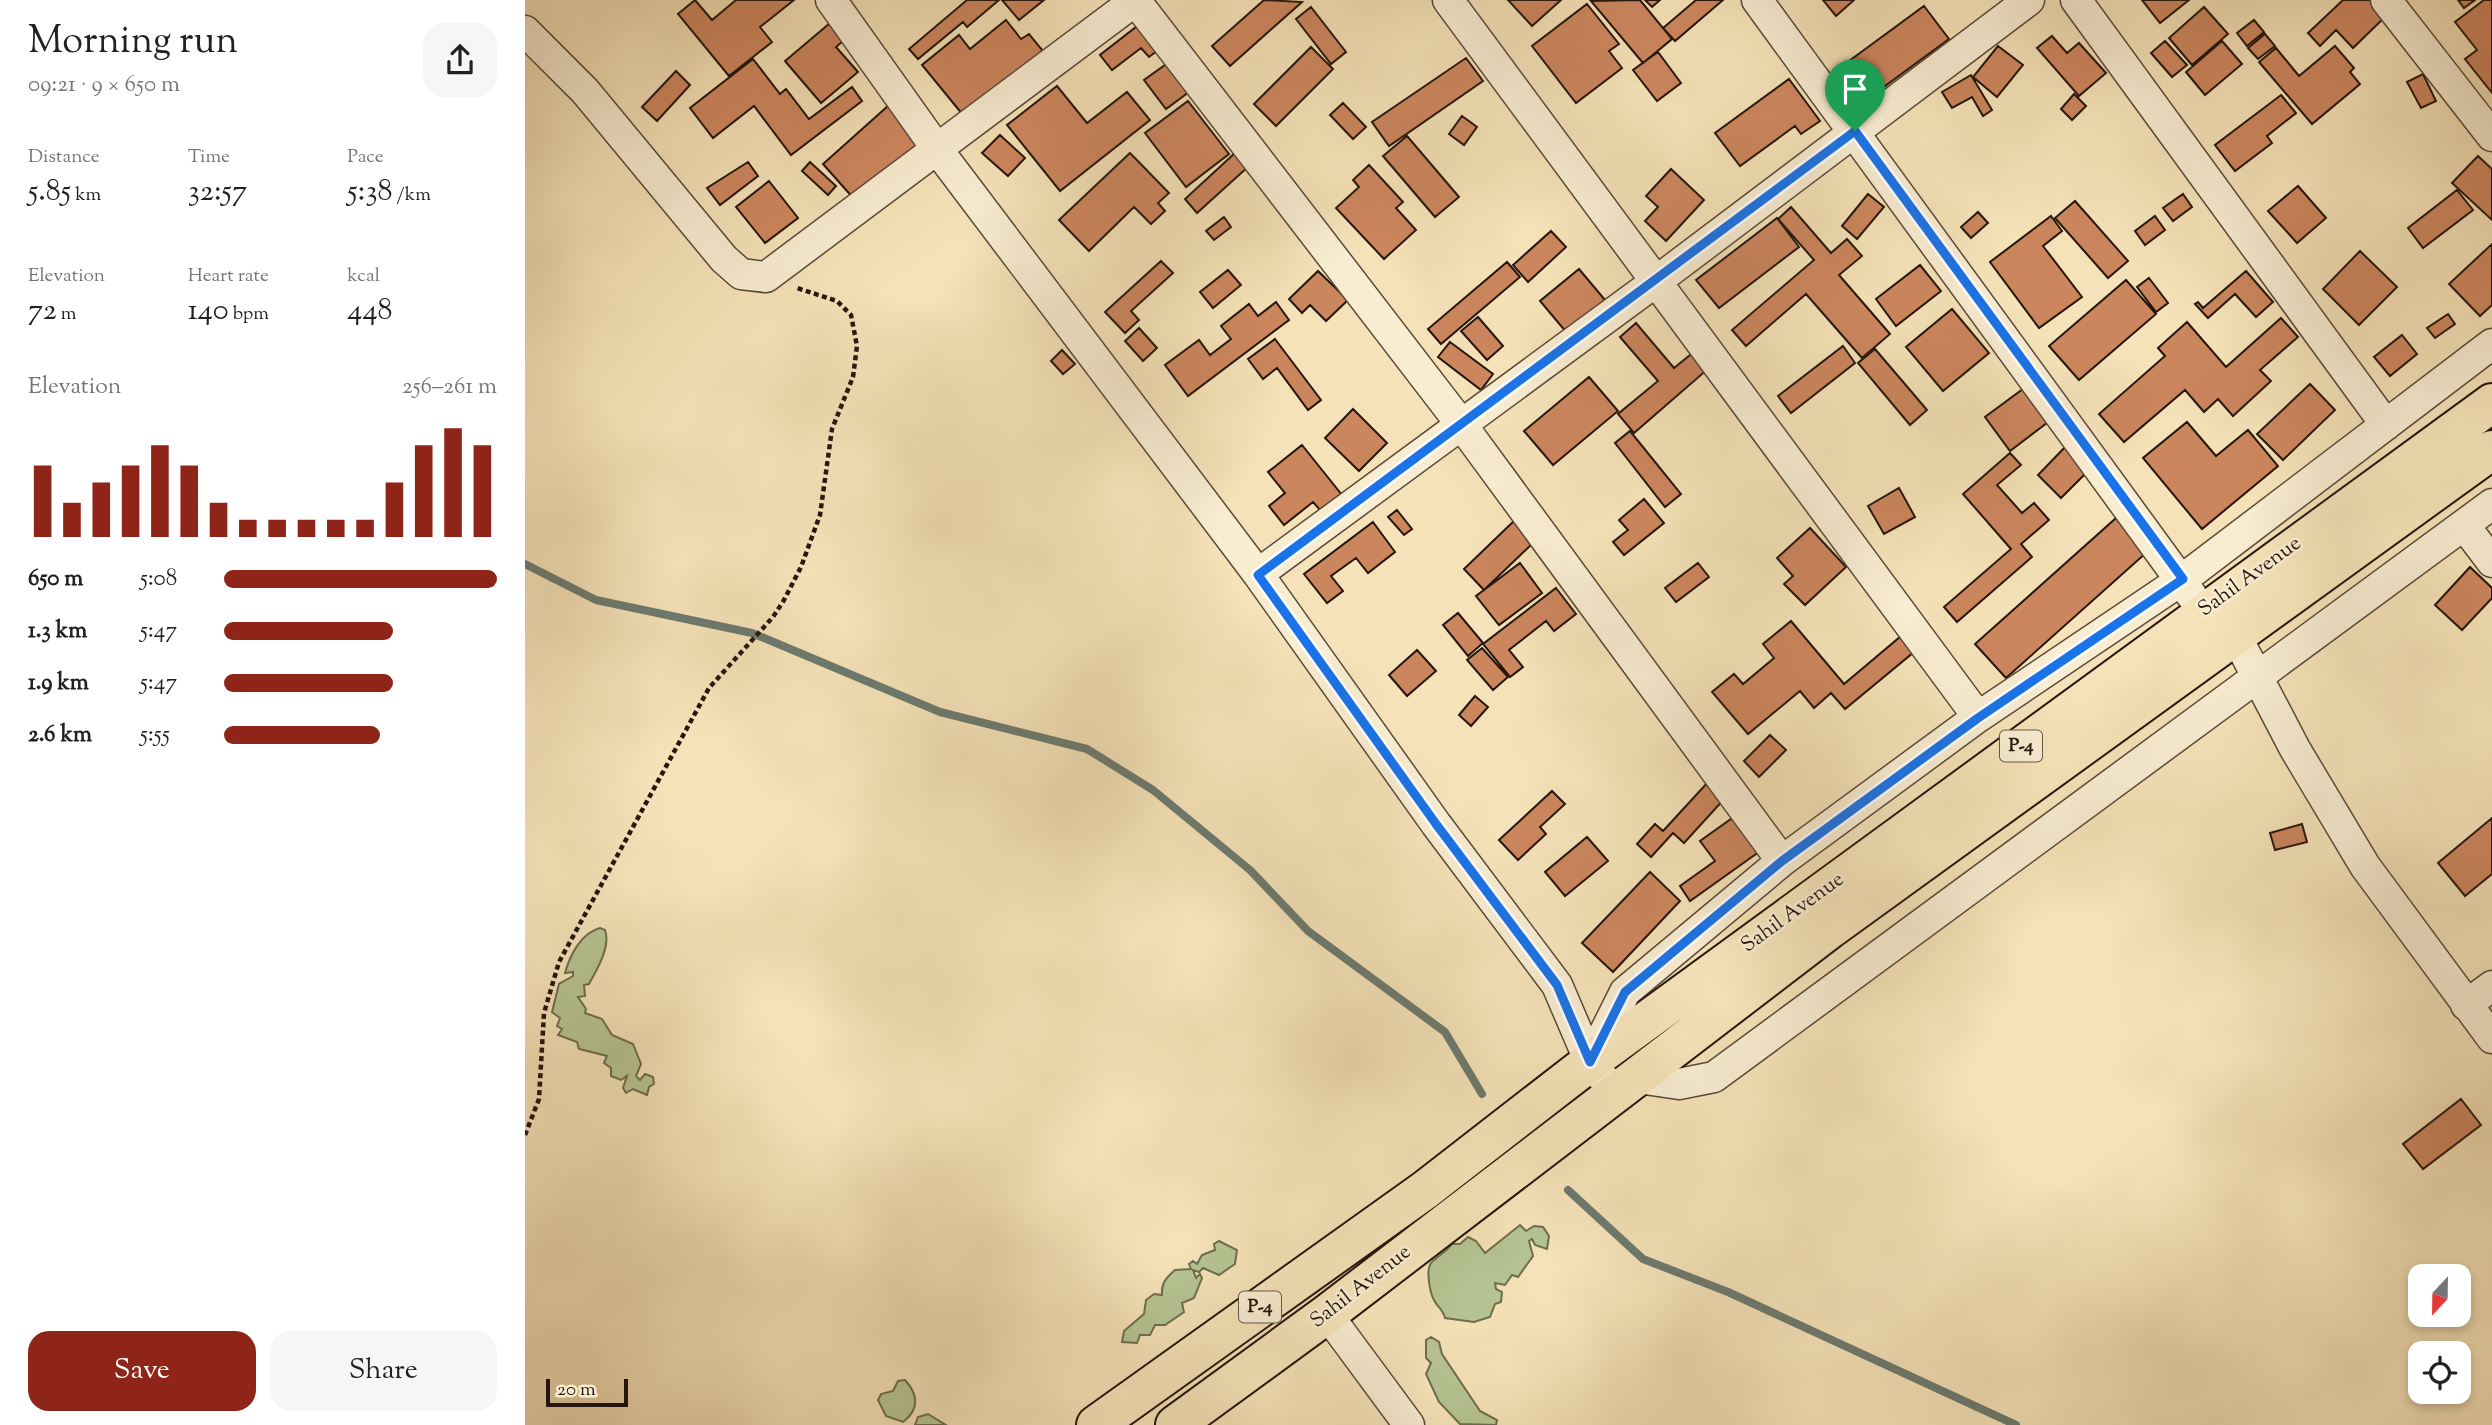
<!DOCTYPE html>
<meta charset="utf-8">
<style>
body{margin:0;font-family:"Sorts Mill Goudy",serif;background:#f6f6f6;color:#202124;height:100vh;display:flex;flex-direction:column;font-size:26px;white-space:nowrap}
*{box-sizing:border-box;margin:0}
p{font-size:23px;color:#757577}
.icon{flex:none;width:38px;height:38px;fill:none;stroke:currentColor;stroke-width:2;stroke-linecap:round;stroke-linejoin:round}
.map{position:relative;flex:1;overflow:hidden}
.side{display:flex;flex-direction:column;background:#fff;width:525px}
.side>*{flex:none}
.needle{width:46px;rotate:202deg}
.fabs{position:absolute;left:1883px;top:1264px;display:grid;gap:14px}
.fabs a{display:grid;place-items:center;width:63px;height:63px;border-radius:14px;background:#fff;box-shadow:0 4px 10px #0003;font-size:35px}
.scale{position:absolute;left:21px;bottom:18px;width:82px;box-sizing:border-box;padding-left:7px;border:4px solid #25160d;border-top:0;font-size:19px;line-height:24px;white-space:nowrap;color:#25160d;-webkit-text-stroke:5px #f8ecd1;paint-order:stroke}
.pin{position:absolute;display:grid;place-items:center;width:60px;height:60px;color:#fff;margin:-72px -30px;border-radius:50% 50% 50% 0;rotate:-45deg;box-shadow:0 0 7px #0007}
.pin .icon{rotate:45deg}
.round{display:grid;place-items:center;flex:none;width:74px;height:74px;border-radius:21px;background:#f6f6f6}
.headline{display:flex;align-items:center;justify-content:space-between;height:119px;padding:0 28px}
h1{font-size:38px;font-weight:600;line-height:52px}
.stats{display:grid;grid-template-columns:repeat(3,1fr);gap:10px;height:119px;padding:7px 28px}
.stats div{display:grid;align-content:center}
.stats b{font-size:30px;font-weight:600}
.stats small{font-size:19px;font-weight:400}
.stats p{font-size:19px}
.chart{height:196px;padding:14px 28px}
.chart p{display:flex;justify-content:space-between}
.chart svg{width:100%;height:126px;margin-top:7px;stroke:#8f2418;stroke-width:6}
.primary-button{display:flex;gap:14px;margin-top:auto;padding:14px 28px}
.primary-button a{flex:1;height:80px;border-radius:21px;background:#8f2418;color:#fff;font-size:28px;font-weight:600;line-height:80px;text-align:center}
.primary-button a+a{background:#f6f6f6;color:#202124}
ul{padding:0 28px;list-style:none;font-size:23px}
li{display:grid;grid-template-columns:112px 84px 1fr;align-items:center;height:52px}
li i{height:18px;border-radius:9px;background:#8f2418}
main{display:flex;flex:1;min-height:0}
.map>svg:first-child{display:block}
</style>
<main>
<section class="side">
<div class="headline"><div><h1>Morning run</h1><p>09:21 · 9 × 650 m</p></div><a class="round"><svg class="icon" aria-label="share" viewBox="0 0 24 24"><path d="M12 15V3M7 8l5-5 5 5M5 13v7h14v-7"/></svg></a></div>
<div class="stats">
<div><p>Distance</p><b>5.85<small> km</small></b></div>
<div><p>Time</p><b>32:57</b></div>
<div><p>Pace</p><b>5:38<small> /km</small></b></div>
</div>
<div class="stats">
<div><p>Elevation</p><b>72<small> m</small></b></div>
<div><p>Heart rate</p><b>140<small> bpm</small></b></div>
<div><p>kcal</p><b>448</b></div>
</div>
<div class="chart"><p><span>Elevation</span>256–261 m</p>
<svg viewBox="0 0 160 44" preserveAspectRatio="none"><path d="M5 44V19M15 44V32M25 44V25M35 44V19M45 44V12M55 44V19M65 44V32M75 44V38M85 44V38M95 44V38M105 44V38M115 44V38M125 44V25M135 44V12M145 44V6M155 44V12"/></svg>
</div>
<ul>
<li><b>650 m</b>5:08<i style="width:100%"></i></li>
<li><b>1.3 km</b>5:47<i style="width:62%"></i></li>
<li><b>1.9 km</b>5:47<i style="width:62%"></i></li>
<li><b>2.6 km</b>5:55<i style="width:57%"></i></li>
</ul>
<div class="primary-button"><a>Save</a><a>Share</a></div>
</section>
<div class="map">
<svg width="1967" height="1425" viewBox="0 0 1967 1425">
<rect width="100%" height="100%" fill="#f5e2b8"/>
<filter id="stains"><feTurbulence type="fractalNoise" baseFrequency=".00286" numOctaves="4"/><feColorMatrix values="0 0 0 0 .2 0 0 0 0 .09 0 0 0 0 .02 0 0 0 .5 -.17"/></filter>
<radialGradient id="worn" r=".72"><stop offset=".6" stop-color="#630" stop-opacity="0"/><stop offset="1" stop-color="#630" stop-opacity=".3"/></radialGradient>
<path fill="#b6c493" stroke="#6e6d50" stroke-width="2" d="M75,928L80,930C86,946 72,970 64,984L59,985L60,996L53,997L61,1009L60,1013L77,1019L87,1035L108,1044L116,1064L111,1076L115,1080L120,1074L128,1077L129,1084L124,1087L122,1095L108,1089L101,1093L98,1088L102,1076L96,1080L86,1076V1068L79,1063L82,1056L54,1049L52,1042L33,1035L37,1029L32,1026L35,1018L27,1012L34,984L48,976V972L40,973C45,955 56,933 75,928Z
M995,1225L1001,1231L1009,1226L1018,1227L1024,1236L1022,1249L1010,1245L1007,1239L1004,1241L1008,1256L993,1277L987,1275L980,1285L970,1283L971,1289L977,1292L976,1302L970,1304L965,1317L949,1322L920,1318C918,1309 912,1307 909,1300C905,1293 900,1268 907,1262C913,1256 921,1252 927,1244H935L943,1237L951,1241L960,1253Z
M694,1241L712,1250L710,1264L694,1275L678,1268L674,1272L668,1270L671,1278L675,1274L677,1278L669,1298L657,1303L659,1312L640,1325H630L625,1335H615L612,1343L597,1342L599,1331L619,1314L621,1300L629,1294L637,1295C636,1283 641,1278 650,1270L666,1269L664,1264L668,1261L672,1264L677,1255L690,1250L689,1244Z
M906,1337L914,1342L917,1354L955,1411L972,1420L971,1425L935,1424L914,1402L901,1374L906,1363L901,1358V1340Z
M380,1380C394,1395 394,1410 378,1422L361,1416L353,1400L356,1394L368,1391L373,1381Z
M403,1414L421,1425H390L393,1417Z"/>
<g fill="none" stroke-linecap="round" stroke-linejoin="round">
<path stroke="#6c7a6f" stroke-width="8" d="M0,564L71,600L227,633L415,712L562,749L628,790L725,870L783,931L920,1032L957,1094
M1043,1190L1118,1259L1203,1292L1491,1425"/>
</g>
<path fill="#cc865e" stroke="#25160d" stroke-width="2" d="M170,0L187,20L211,0H269L235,27L247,42L204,76L153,14Z
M442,0H474L442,27L438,22L393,59L384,49Z
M477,0H519L494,20Z
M739,0L777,2L705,66L687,46Z
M983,0H1036L1007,26Z
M1115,0L1147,39L1118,63L1066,1Z
M1120,0H1135L1127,7Z
M1171,0H1198L1150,41L1138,28Z
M1298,0H1329L1311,16Z
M1617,0H1664L1635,23Z
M1818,0H1846L1861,16L1828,48L1811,30L1795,46L1783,33Z
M1933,0H1950L1939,8Z
M1959,0H1967V93L1940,59L1952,50L1930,22Z
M1062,4L1094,44L1084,51L1097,68L1051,103L1007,46Z
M1399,6L1424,39L1345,97L1320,64Z
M786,7L821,52L806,64L771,19Z
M1679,7L1703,34L1667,65L1644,38Z
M311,18L325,35L311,47L333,72L296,103L260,61Z
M481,20L496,39L504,34L518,51L438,115L397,65L434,35L445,49Z
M620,20L640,45L624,57L616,48L587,70L575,55Z
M1729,20L1739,32L1722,46L1712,33Z
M1740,34L1750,46L1733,59L1723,48Z
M1527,36L1542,53L1554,43L1581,73L1554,96L1512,48Z
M1640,41L1662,65L1647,77L1626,53Z
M1697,41L1717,64L1680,95L1661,72Z
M1473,46L1498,65L1472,97L1448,77Z
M1810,46L1829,68L1825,72L1835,84L1787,124L1734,62L1751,48L1774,76Z
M786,47L808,69L751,126L729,104Z
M1133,52L1156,83L1132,101L1108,70Z
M941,58L958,81L864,146L847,122Z
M228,59L255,94L261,89L284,119L327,87L337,101L266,155L229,106L188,138L165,108Z
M647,60L668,89L641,109L619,80Z
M151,71L165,85L132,121L117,107Z
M1898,74L1911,101L1896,108L1882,82Z
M1446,75L1467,110L1458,116L1447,97L1427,108L1417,92Z
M1264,79L1295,121L1276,134L1270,126L1215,166L1190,133Z
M532,86L562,123L602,92L625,120L535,191L482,125Z
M1549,94L1561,106L1547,120L1536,109Z
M1756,95L1771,113L1742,136L1747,143L1710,171L1690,145Z
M373,97L405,133L330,200L298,164Z
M663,101L704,154L661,187L620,133Z
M818,103L841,127L828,139L805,115Z
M937,116L952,127L939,145L924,134Z
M475,135L500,158L483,176L457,153Z
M882,136L934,197L910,217L858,156Z
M711,152L724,166L672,213L660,199Z
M605,153L644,193L633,203L640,211L626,224L609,207L564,251L534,220Z
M1953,156L1967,169V220L1927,183Z
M223,162L233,176L195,205L182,188Z
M285,162L311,186L303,195L277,171Z
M844,165L878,202L871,208L891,230L859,259L811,208L834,187L828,180Z
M1146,169L1179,200L1141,241L1120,221L1133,207L1121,196Z
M244,181L273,218L240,243L211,207Z
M1773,186L1801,218L1772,243L1743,211Z
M1932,190L1948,210L1898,248L1883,228Z
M1343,194L1359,207L1332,239L1317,226Z
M1658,194L1667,207L1648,221L1638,208Z
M1550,201L1603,261L1583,278L1530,218Z
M1266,207L1306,253L1322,239L1337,256L1314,275L1365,334L1337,358L1281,294L1221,346L1207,330L1289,260L1253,219Z
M1453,212L1463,223L1446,238L1436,227Z
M1526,216L1537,231L1518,246L1557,297L1514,328L1465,262Z
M1630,216L1640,230L1620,245L1610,231Z
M699,217L706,227L689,240L681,231Z
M1252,218L1274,247L1194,308L1171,280Z
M1026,231L1041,247L1003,282L988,265Z
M1967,244V305L1955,316L1924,284Z
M1835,251L1872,287L1834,325L1798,289Z
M636,261L648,273L606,311L614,320L600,333L580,312Z
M982,262L995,277L916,344L903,329Z
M1395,265L1416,291L1371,326L1351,299Z
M1054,269L1080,300L1042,333L1015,301Z
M703,270L716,285L688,308L675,292Z
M793,271L823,300L801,321L785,305L777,313L764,299Z
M1721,271L1748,302L1731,317L1710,294L1683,318L1670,304L1673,302L1678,308Z
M1624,278L1643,303L1631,312L1612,287Z
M1601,280L1631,314L1554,380L1524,346Z
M751,302L764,320L663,396L640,365L674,340L685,355L706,339L696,326L724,304L733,316Z
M1427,309L1464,353L1418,391L1381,347Z
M1923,314L1930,324L1910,338L1902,328Z
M953,317L978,346L962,360L936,331Z
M1756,318L1773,337L1735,370L1746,381L1708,416L1693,399L1679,412L1660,390L1599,442L1574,414L1640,356L1633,348L1662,322L1701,367Z
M1111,323L1149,368L1170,351L1184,368L1109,433L1093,414L1133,381L1095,337Z
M614,328L632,348L618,361L600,341Z
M1877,335L1892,354L1865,376L1849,357Z
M750,339L796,400L783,410L752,368L738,379L723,359Z
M925,342L968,374L956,390L913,357Z
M1318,346L1330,363L1266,413L1253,396Z
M1350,349L1402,410L1385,425L1333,363Z
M537,350L550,364L538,374L526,361Z
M1064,377L1093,411L1028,465L999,431Z
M1510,380L1535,413L1485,451L1460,417Z
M1785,384L1810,410L1758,460L1732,434Z
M828,409L862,443L834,471L800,438Z
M1662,422L1691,456L1723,430L1753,466L1677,529L1618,458Z
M1105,431L1156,494L1140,507L1090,443Z
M1545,442L1569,465L1536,498L1513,475Z
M777,445L817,495L796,511L788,502L759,525L744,506L760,493L743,472Z
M1485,453L1496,465L1472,485L1497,513L1509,503L1524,520L1496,544L1507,557L1432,622L1419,607L1486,549L1438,494Z
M1374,488L1390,517L1359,534L1343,506Z
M1119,499L1139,523L1099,555L1088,542L1103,530L1094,520Z
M872,510L887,529L879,535L863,517Z
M1600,510L1631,544L1481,678L1450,644Z
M990,520L1010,541L959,590L939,569Z
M848,522L870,552L843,573L831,558L806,576L818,591L802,603L779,574Z
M1285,528L1321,567L1280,605L1259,584L1268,576L1252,558Z
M995,563L1017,593L974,625L951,596Z
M1173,563L1184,577L1151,602L1140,588Z
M1945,567L1967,588V598L1937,630L1910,605Z
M1031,588L1051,614L1029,631L1021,621L984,650L998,667L985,677L958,644Z
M933,613L958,643L943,656L918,625Z
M1266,621L1319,684L1382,631L1395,647L1320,709L1306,693L1289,708L1275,691L1223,734L1187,692L1209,674L1218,684L1249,658L1238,644Z
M957,648L983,677L968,690L942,660Z
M892,650L911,671L882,696L864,675Z
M950,696L963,707L946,726L934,715Z
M1245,735L1261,750L1234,777L1219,761Z
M1184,781L1201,797L1159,843L1148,833L1126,857L1112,844L1130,824L1138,831Z
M1027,791L1040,804L1015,827L1021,834L993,860L974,840Z
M1213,814L1238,849L1165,901L1155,886L1190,861L1175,841Z
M1967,818V874L1940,896L1913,863Z
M1777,824L1782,842L1750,850L1745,833Z
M1062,837L1083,861L1040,896L1020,872Z
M1125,872L1155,901L1088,972L1057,943Z
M1936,1099L1956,1125L1898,1169L1878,1144Z"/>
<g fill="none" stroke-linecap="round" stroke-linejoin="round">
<g stroke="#594938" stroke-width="33">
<path id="minor" d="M306,0L412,149L733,574L911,824L1032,985L1065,1062L1079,1079
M610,0L936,424L1257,861
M923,0L1453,717
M1232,0L1667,596
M1551,0L1861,425
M1861,0L1967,136
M0,31L60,91L199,259L216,274L241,277L611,0
M1939,525L1967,562
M733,574L1133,280L1504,0
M1711,636L1770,749L1840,866L1967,1038
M1941,1005L1967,986
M1065,1062L1100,992L1257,861L1453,717L1658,579L1967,344
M1113,1078L1154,1084L1189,1077L1967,504
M802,1314L884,1425"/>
</g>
<g stroke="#25160d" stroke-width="42">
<path id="highway" d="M571,1425L900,1190L1065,1062L1967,403
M650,1425L802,1314L1305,929L1967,450"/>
</g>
<path stroke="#25160d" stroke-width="4.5" stroke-dasharray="5 3.5" stroke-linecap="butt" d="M0,1135L14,1099L19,1013L34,962L184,688L248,617L259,600L276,567L295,515L307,429L328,377L332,346L326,315L312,301L272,288"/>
<use href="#minor" stroke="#f8ecd1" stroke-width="30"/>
<use href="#highway" stroke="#f5e2b8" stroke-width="38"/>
</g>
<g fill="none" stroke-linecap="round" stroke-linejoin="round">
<g stroke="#fff" stroke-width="14">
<path id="route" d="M1330,131L1658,579L1453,718L1257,861L1100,992L1065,1062L1032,985L911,824L733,575Z"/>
</g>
<use href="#route" stroke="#1a73e8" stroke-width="9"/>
</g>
<g text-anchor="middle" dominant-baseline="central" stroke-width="5" stroke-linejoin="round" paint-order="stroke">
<g fill="#f8ecd1" stroke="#645648" stroke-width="2">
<rect x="1475" y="730.5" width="42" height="31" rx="5"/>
<rect x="714" y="1291.5" width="42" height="31" rx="5"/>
</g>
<g font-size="19" font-weight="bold" fill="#25160d">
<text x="1496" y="746">P-4</text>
<text x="735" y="1307">P-4</text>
</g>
<g font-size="21" fill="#25160d" stroke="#f8ecd1">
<text transform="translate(1725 577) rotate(-36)">Sahil Avenue</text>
<text transform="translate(1268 913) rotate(-36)">Sahil Avenue</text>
<text transform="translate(836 1287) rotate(-38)">Sahil Avenue</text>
</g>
</g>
<rect width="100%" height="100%" filter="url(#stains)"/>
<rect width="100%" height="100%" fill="url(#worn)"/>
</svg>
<div class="fabs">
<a><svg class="needle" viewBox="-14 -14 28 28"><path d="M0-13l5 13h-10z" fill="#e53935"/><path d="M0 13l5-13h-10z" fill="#757577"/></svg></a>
<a><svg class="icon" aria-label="locate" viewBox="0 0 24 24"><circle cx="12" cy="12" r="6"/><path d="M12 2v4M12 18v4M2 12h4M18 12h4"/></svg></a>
</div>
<div class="scale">20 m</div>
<div class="pin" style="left:1330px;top:131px;background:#1e9e55"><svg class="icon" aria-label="arrive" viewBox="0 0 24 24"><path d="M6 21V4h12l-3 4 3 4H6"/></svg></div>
</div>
</main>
